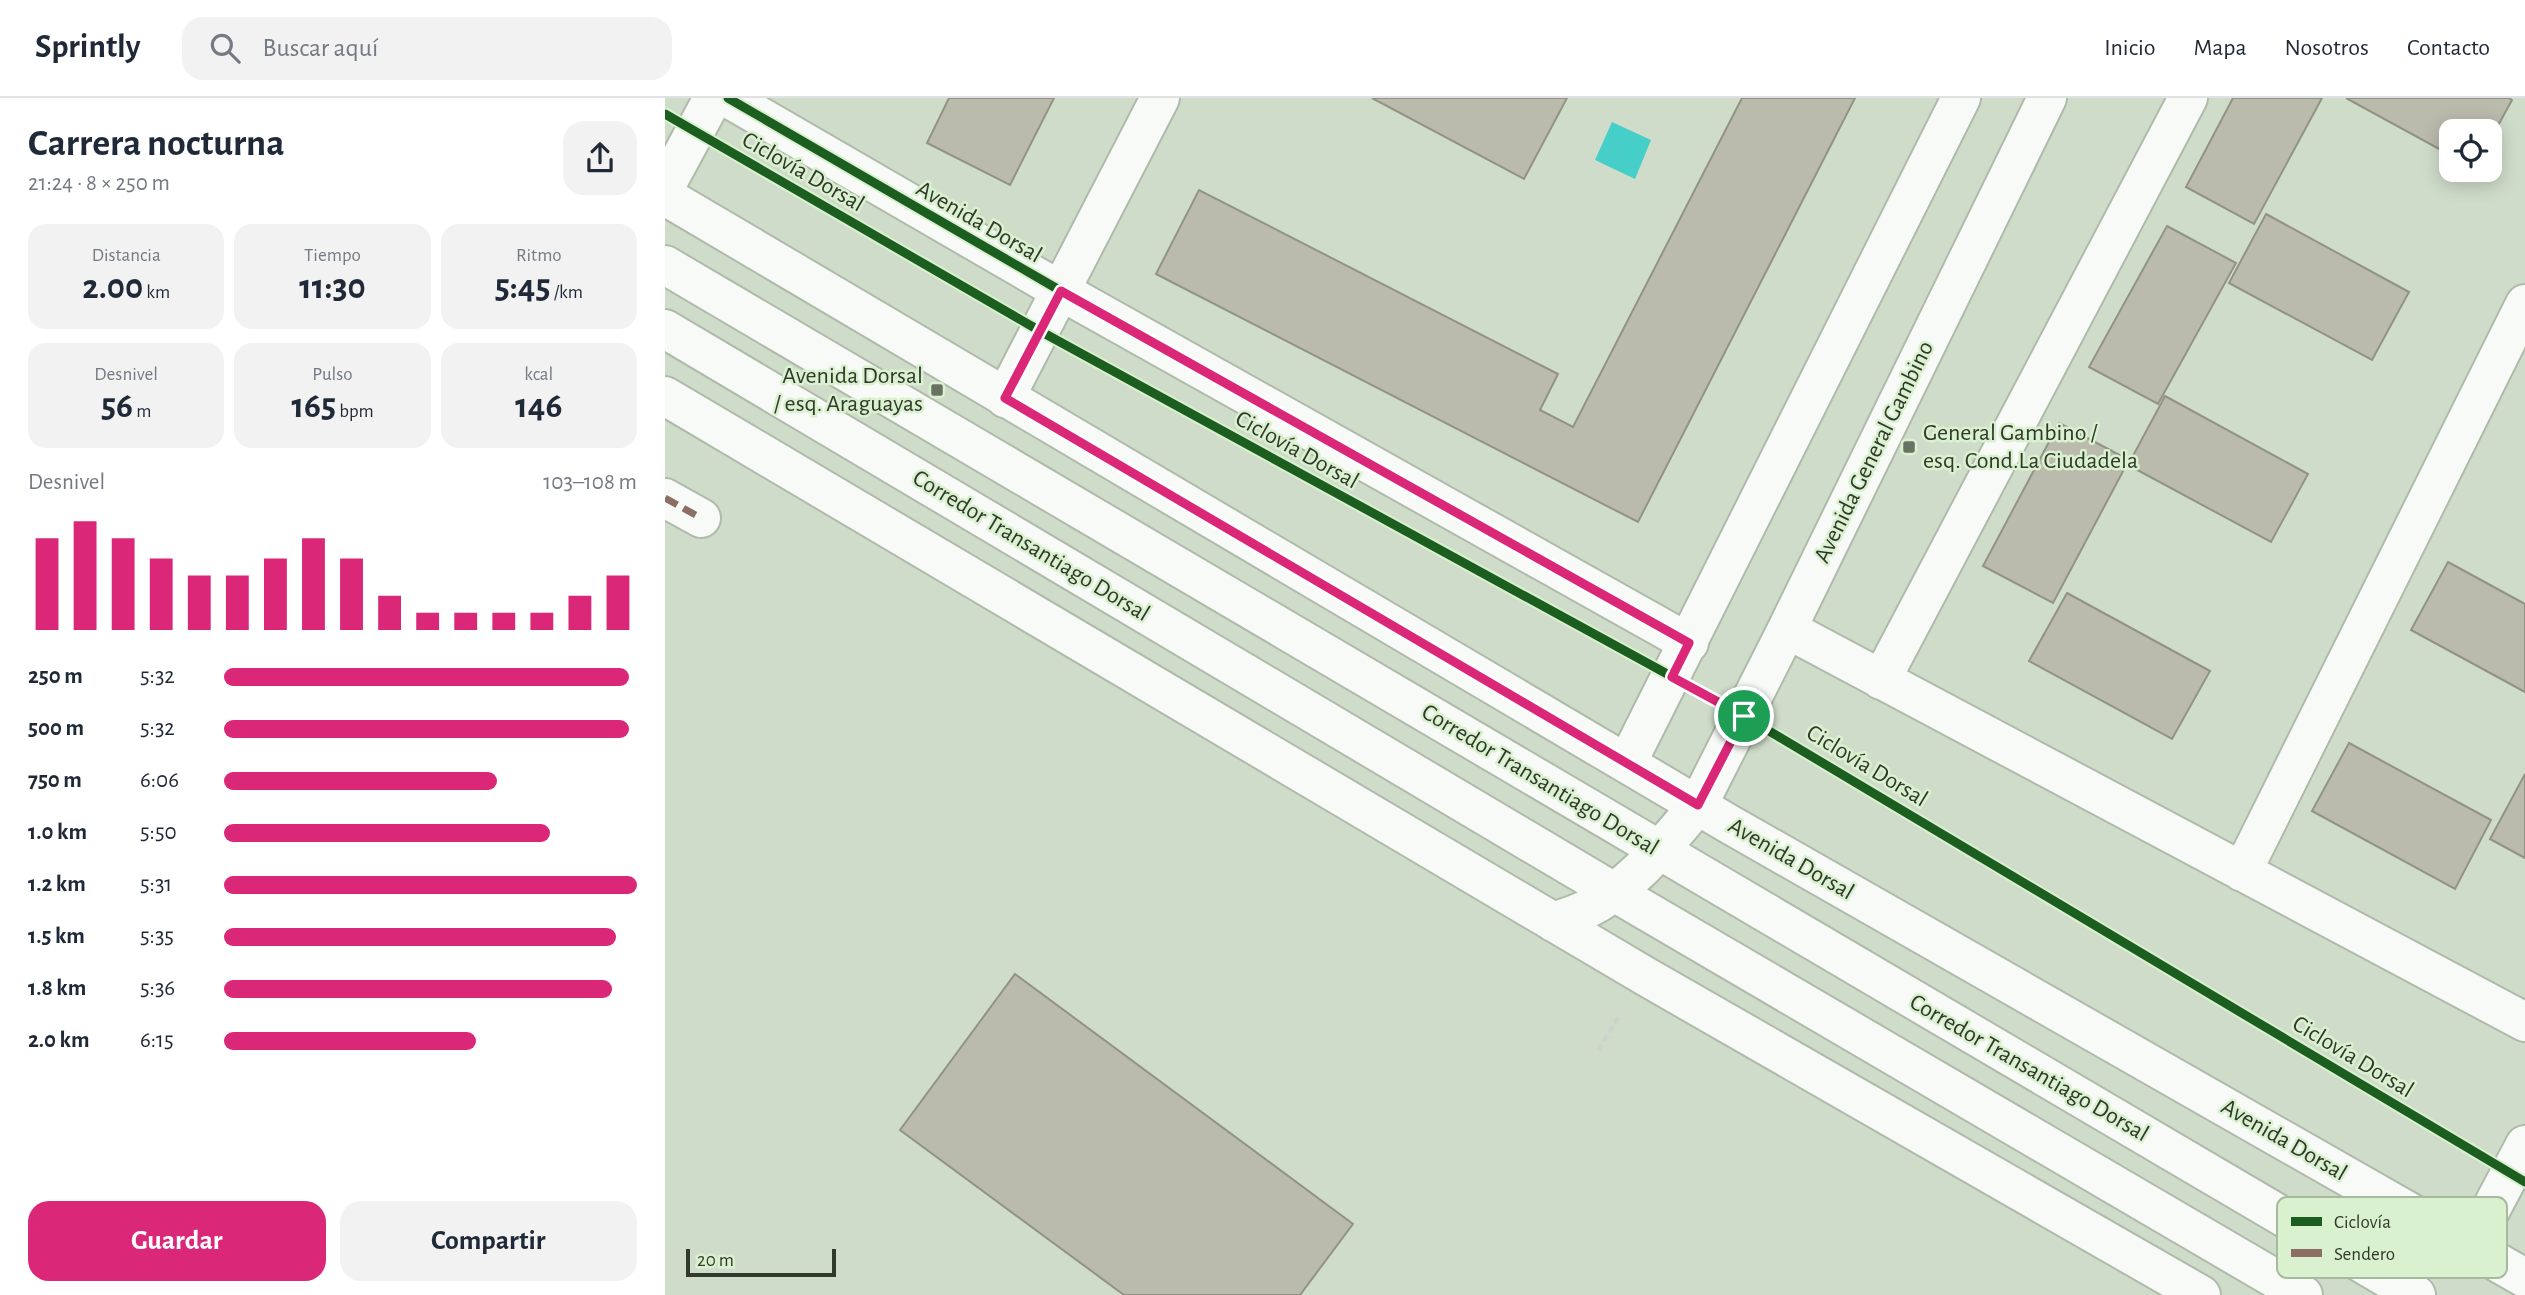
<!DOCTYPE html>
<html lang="es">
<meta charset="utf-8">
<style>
body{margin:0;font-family:"Alegreya Sans",sans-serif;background:#f2f2f3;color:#1f2937;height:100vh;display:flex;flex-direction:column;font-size:26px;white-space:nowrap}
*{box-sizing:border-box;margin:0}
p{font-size:23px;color:#747a83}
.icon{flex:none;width:38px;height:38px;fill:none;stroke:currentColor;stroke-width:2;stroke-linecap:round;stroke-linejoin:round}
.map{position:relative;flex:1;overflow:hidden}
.details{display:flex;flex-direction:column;background:#fff;width:665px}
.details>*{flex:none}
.buttons{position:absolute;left:1774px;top:21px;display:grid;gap:14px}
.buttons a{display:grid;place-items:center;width:63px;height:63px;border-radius:14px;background:#fff;box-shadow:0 4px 18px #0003;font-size:35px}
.scale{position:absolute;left:21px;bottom:18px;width:150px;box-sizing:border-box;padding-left:7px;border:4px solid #30392c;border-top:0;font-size:19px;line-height:24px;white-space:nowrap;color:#30392c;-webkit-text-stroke:5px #daf1cf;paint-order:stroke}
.pin{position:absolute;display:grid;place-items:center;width:60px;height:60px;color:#fff;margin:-30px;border:4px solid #fff;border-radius:50%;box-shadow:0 2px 7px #0007}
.round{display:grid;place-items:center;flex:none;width:74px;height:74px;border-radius:21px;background:#f2f2f3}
.summary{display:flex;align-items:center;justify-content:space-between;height:119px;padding:0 28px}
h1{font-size:38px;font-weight:700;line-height:52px}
.stats{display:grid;grid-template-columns:repeat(3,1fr);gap:10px;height:119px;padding:7px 28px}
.stats div{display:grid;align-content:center;border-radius:18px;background:#f2f2f3;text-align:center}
.stats b{font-size:35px;font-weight:700}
.stats small{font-size:19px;font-weight:400}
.stats p{font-size:19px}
.chart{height:196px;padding:14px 28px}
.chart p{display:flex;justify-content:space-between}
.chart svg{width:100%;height:126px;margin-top:7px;stroke:#db2777;stroke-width:6}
.cta{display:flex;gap:14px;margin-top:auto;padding:14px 28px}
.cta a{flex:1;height:80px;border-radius:21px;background:#db2777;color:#fff;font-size:28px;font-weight:700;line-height:80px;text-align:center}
.cta a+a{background:#f2f2f3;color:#1f2937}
ul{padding:0 28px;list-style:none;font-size:23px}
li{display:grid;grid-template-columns:112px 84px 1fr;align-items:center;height:52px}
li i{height:18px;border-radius:9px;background:#db2777}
header{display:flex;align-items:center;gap:42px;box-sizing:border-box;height:98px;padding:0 35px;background:#fff;border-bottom:2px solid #e0e1e3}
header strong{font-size:33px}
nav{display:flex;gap:38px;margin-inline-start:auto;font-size:24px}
.search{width:490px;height:63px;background:#f2f2f3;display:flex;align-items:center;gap:18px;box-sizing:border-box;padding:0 24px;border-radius:21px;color:#747a83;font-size:26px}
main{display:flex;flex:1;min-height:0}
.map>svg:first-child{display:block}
</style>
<header>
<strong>Sprintly</strong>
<div class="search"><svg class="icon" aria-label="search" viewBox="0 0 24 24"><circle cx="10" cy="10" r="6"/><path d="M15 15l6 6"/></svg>Buscar aquí</div>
<nav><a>Inicio</a><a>Mapa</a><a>Nosotros</a><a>Contacto</a></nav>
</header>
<main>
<section class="details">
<div class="summary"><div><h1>Carrera nocturna</h1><p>21:24 · 8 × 250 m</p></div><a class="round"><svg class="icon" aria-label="share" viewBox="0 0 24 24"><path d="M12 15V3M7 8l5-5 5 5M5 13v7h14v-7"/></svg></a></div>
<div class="stats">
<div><p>Distancia</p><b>2.00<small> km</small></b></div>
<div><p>Tiempo</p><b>11:30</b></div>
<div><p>Ritmo</p><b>5:45<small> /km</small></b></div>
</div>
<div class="stats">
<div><p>Desnivel</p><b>56<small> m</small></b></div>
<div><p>Pulso</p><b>165<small> bpm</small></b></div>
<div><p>kcal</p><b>146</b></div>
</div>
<div class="chart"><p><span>Desnivel</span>103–108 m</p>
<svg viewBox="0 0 160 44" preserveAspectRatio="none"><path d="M5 44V12M15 44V6M25 44V12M35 44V19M45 44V25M55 44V25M65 44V19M75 44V12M85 44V19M95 44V32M105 44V38M115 44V38M125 44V38M135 44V38M145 44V32M155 44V25"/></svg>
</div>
<ul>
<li><b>250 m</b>5:32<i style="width:98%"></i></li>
<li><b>500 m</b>5:32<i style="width:98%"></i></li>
<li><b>750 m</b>6:06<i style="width:66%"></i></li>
<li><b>1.0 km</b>5:50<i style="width:79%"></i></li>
<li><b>1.2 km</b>5:31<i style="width:100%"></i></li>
<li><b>1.5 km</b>5:35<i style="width:95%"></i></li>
<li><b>1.8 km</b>5:36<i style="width:94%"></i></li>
<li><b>2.0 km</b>6:15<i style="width:61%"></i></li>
</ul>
<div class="cta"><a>Guardar</a><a>Compartir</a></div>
</section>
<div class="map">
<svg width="1860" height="1197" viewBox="0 0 1860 1197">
<rect width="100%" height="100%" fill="#d0dcca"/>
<path fill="#46cec9" d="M947,24L986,42L970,81L930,62Z"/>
<path fill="#babbad" stroke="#919385" stroke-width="2" d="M284,0H389L345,87L262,45Z
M707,0H902L859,81Z
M1077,0H1190L973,424L491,176L534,92L893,276L875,312L908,329Z
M1568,0H1657L1589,126L1521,89Z
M1681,0H1844L1847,2L1825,42V33H1787V58Z
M1601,116L1744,194L1707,262L1564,185Z
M1502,128L1571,165L1493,306L1424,269Z
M1500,298L1643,376L1606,444L1463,367Z
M1394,325L1464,362L1388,505L1318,468Z
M1783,464L1860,506V594L1746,532Z
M1402,495L1545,573L1507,641L1364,563Z
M1684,645L1826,722L1790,791L1647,713Z
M1860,676V760L1825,741Z
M350,876L688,1126L635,1197H459L235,1032Z"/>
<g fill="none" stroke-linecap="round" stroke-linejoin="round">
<g stroke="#b0baab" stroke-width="42">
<path id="minor" d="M63,0L396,193L1024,545
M0,89L48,0
M0,167L1751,1197
M0,231L949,794L1638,1197
M340,300L495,0
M0,400L36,420
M1122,531L1860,924
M1216,582L1523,0
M962,665L1296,0
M1033,707L1122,531L1382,0
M1577,774L1860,206
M1806,1149L1860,1047"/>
</g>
<g stroke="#b0baab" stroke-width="42">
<path id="major" d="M0,98L1064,726L1860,1180
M0,298L980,878L1536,1197
M888,824C899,820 910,817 920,812C967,789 1000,746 1033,707"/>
</g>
<path stroke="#ced2cc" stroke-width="4.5" stroke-dasharray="7 3.5" stroke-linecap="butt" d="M933,952L955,917"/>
<use href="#minor" stroke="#f8faf7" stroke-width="38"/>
<use href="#major" stroke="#f8faf7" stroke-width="38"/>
<path stroke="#8d6e63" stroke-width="7" stroke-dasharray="14 7" stroke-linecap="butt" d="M0,400L36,420"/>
<g stroke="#daf1cf" stroke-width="13">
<path id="cycleway" d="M63,0L396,193L1024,545
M0,16L375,233L1079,618L1860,1084"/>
</g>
<use href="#cycleway" stroke="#1b5e20" stroke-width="9"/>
</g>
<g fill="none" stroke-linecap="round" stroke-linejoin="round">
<g stroke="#fff" stroke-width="14">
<path id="route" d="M396,193L1024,545L1007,579L1079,618L1033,707L340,300Z"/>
</g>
<use href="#route" stroke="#db2777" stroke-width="9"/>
</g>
<g fill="#687263" stroke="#daf1cf" stroke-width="2.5">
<rect x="265" y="285" width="14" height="14" rx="3.5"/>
<rect x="1237" y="342" width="14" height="14" rx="3.5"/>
</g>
<g text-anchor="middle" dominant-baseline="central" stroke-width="5" stroke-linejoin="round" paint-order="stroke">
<g font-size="24" fill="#30392c" stroke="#daf1cf">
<text transform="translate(138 74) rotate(30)">Ciclovía Dorsal</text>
<text transform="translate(314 124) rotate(30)">Avenida Dorsal</text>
<text transform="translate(632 352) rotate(29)">Ciclovía Dorsal</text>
<text transform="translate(1209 354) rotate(-64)">Avenida General Gambino</text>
<text transform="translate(366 448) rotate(31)">Corredor Transantiago Dorsal</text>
<text transform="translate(1202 668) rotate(31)">Ciclovía Dorsal</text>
<text transform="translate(875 682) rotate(31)">Corredor Transantiago Dorsal</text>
<text transform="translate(1126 761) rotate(30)">Avenida Dorsal</text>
<text transform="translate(1688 959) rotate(31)">Ciclovía Dorsal</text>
<text transform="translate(1364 970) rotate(30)">Corredor Transantiago Dorsal</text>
<text transform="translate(1619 1042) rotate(30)">Avenida Dorsal</text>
</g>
<g font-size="24" fill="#30392c" stroke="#daf1cf" text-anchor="end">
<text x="258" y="278">Avenida Dorsal<tspan x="258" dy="28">/ esq. Araguayas</tspan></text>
<text x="1258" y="335" text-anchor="start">General Gambino /<tspan x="1258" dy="28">esq. Cond.La Ciudadela</tspan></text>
</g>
</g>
<rect x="1612" y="1099" width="230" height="81" rx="10" fill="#daf1cf" stroke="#a7ba9e" stroke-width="2"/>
<rect x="1626" y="1119" width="31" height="9" fill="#1b5e20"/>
<rect x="1626" y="1151" width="31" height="8" fill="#8d6e63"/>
<g font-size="19" fill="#30392c">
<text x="1669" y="1130">Ciclovía</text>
<text x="1669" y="1162">Sendero</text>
</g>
</svg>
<div class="buttons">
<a><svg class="icon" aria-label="locate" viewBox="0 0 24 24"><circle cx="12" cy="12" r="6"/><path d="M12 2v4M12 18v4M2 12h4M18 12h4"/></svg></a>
</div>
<div class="scale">20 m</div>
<div class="pin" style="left:1079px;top:618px;background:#1e9e55"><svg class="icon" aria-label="arrive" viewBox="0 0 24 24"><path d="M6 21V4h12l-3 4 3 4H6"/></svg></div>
</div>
</main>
